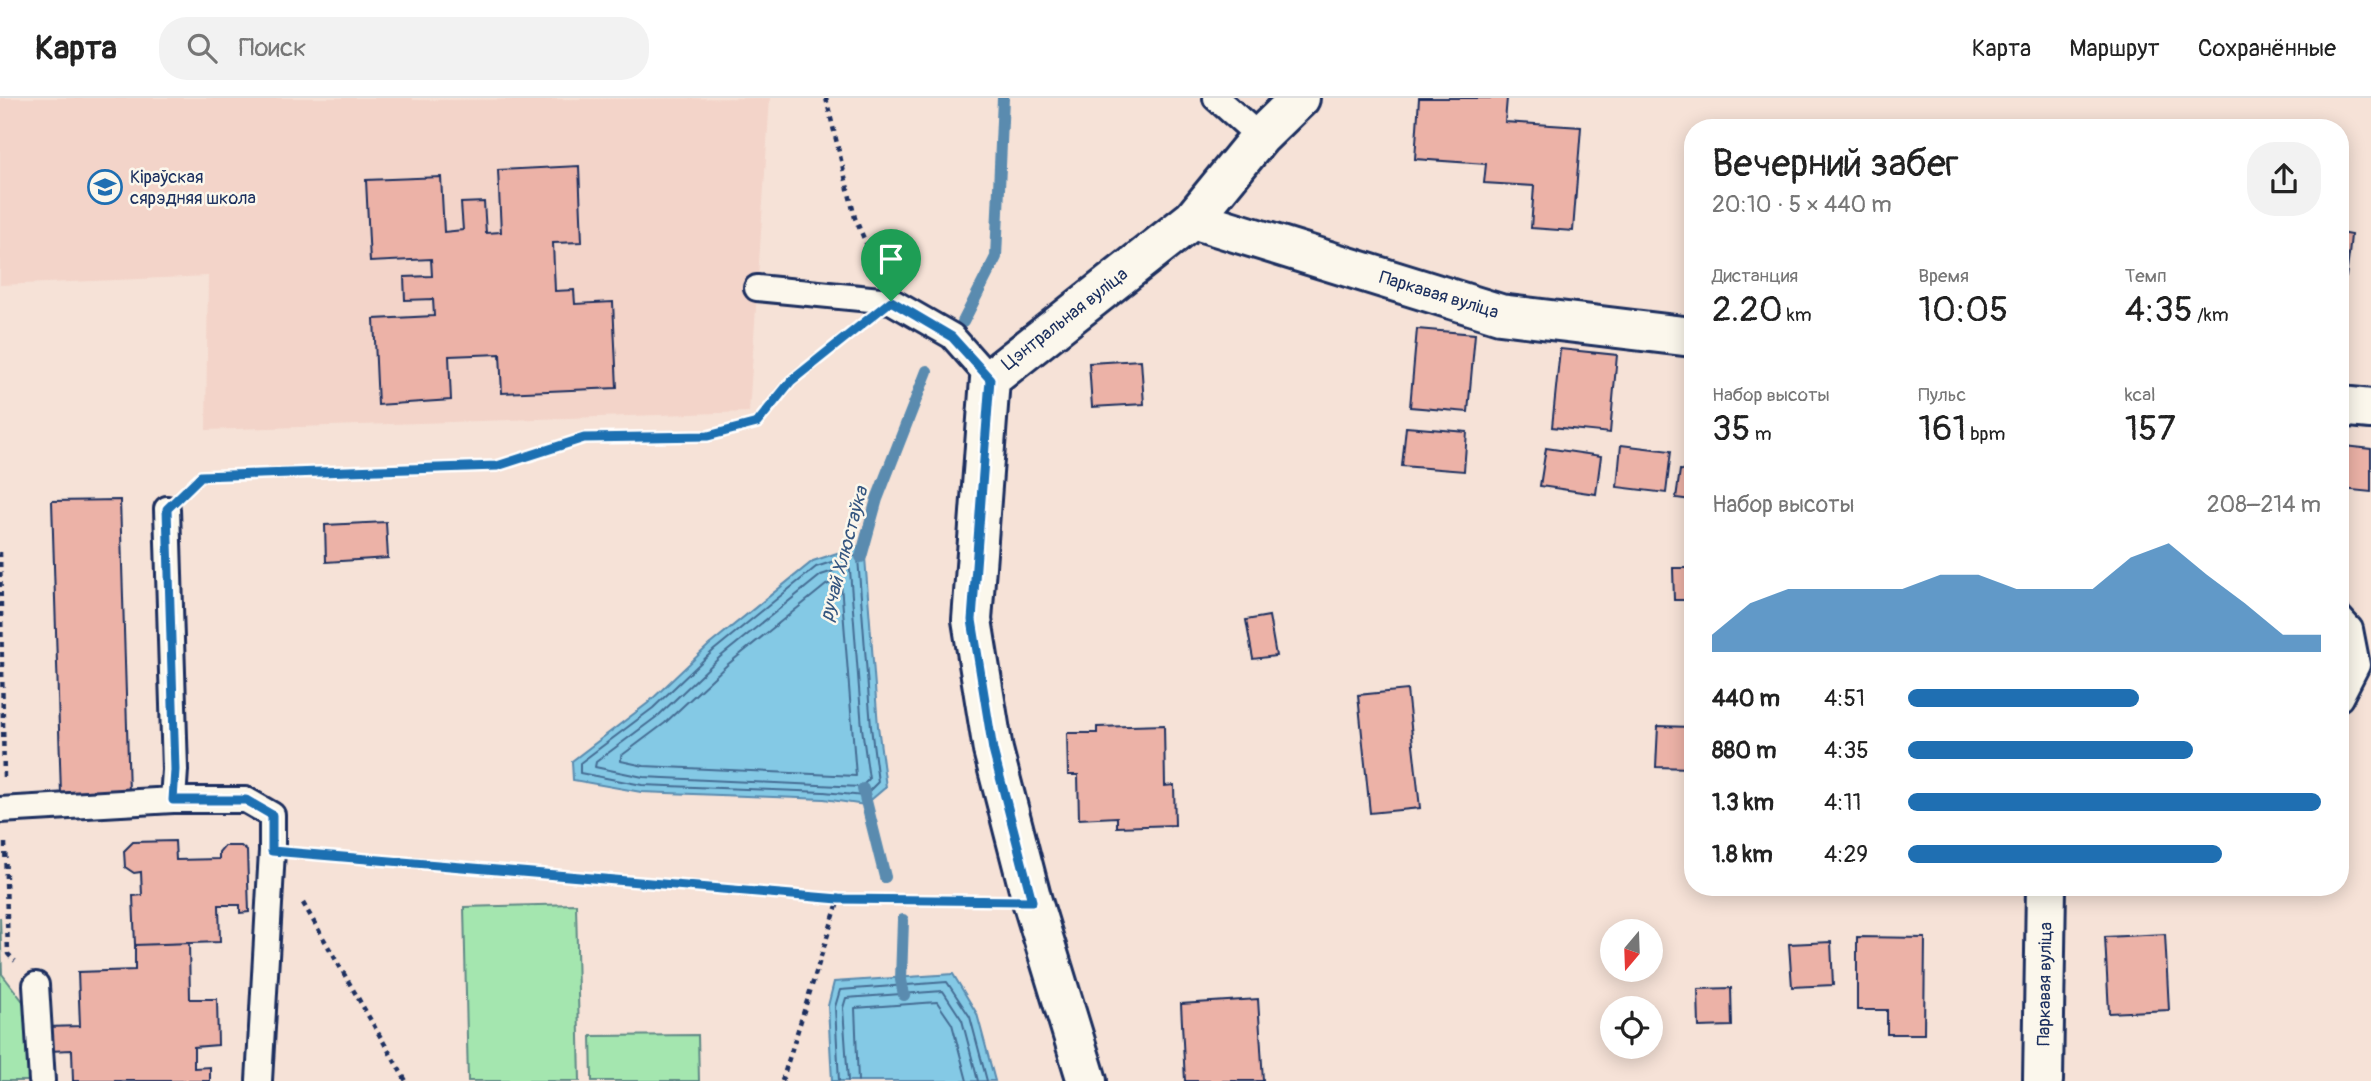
<!DOCTYPE html>
<html lang="ru">
<meta charset="utf-8">
<style>
body{margin:0;font-family:Pangolin,sans-serif;background:#f2f2f2;color:#222;height:100vh;display:flex;flex-direction:column;font-size:26px;white-space:nowrap}
*{box-sizing:border-box;margin:0}
p{font-size:23px;color:#767676}
.icon{flex:none;width:38px;height:38px;fill:none;stroke:currentColor;stroke-width:2;stroke-linecap:round;stroke-linejoin:round}
.map{position:relative;flex:1;overflow:hidden}
.sheet{position:absolute;left:1684px;top:21px;width:665px;height:777px;display:flex;flex-direction:column;background:#fff;border-radius:28px;box-shadow:0 4px 18px #0003}
.sheet>*{flex:none}
.needle{width:46px;rotate:199deg}
.controls{position:absolute;left:1600px;top:821px;display:grid;gap:14px}
.controls a{display:grid;place-items:center;width:63px;height:63px;border-radius:50%;background:#fff;box-shadow:0 4px 18px #0003;font-size:35px}
.pin{position:absolute;display:grid;place-items:center;width:60px;height:60px;color:#fff;margin:-72px -30px;border-radius:50% 50% 50% 0;rotate:-45deg;box-shadow:0 0 7px #0007}
.pin .icon{rotate:45deg}
.round{display:grid;place-items:center;flex:none;width:74px;height:74px;border-radius:28px;background:#f2f2f2}
.headline{display:flex;align-items:center;justify-content:space-between;height:119px;padding:0 28px}
h1{font-size:38px;font-weight:600;line-height:52px}
.metrics{display:grid;grid-template-columns:repeat(3,1fr);gap:10px;height:119px;padding:7px 28px}
.metrics div{display:grid;align-content:center}
.metrics b{font-size:35px;font-weight:600}
.metrics small{font-size:19px;font-weight:400}
.metrics p{font-size:19px}
.chart{height:196px;padding:14px 28px}
.chart p{display:flex;justify-content:space-between}
.chart svg{width:100%;height:126px;margin-top:7px;fill:#1f6fb2;opacity:.7}
ul{padding:0 28px;list-style:none;font-size:23px}
li{display:grid;grid-template-columns:112px 84px 1fr;align-items:center;height:52px}
li i{height:18px;border-radius:9px;background:#1f6fb2}
header{display:flex;align-items:center;gap:42px;box-sizing:border-box;height:98px;padding:0 35px;background:#fff;border-bottom:2px solid #e0e0e0}
header strong{font-size:33px}
nav{display:flex;gap:38px;margin-inline-start:auto;font-size:24px}
.search{width:490px;height:63px;background:#f2f2f2;display:flex;align-items:center;gap:18px;box-sizing:border-box;padding:0 24px;border-radius:28px;color:#767676;font-size:26px}
.map>svg:first-child{display:block}
</style>
<header>
<strong>Карта</strong>
<div class="search"><svg class="icon" aria-label="search" viewBox="0 0 24 24"><circle cx="10" cy="10" r="6"/><path d="M15 15l6 6"/></svg>Поиск</div>
<nav><a>Карта</a><a>Маршрут</a><a>Сохранённые</a></nav>
</header>
<div class="map">
<svg width="2371" height="983" viewBox="0 0 2371 983">
<rect width="100%" height="100%" fill="#f6e2d7"/>
<filter id="ink" filterUnits="userSpaceOnUse"><feTurbulence type="fractalNoise" baseFrequency=".0143" numOctaves="2"/><feDisplacementMap in="SourceGraphic" scale="14" xChannelSelector="R" yChannelSelector="G"/><feConvolveMatrix kernelMatrix="1 2 1 2 8 2 1 2 1" color-interpolation-filters="sRGB"/></filter>
<g filter="url(#ink)">
<path fill="#f3d4c9" d="M0,0H412L413,2L770,0L749,314L206,332L208,178L0,187Z"/>
<path fill="#a4e6af" stroke="#608a86" stroke-width="2" d="M576,806L580,983H468L464,809Z
M0,819L2,876L28,910L30,983H0Z
M698,937L699,983H592L591,938Z"/>
<path fill="#84c9e5" stroke="#5a8baf" stroke-width="2" d="M864,446L878,628L886,689L865,707L824,701L641,694L573,682L572,663L648,605L709,547L813,463Z
M953,876L977,916L995,983H832L828,908L834,884Z"/>
<g fill="none" stroke-linecap="round" stroke-linejoin="round">
<path stroke="#456d94" stroke-width="2" d="M853,457L858,460L871,629L878,684L864,698L824,694L642,687L580,675V665L653,610L714,552L816,469Z
M846,469L850,472L862,630L869,681L861,689L643,679L595,669L596,664L659,617L720,559L821,477Z
M836,483L841,486L856,678L644,668L621,663V658L665,625L727,567L826,487Z
M839,983L835,909L840,892L947,884L970,919L987,983
M848,983L843,910L846,900L943,893L962,922L978,983
M858,983L855,910L937,904L952,926L967,983"/>
<path stroke="#5a8baf" stroke-width="12" d="M963,224L996,159L1003,0
M861,459L877,401L927,273
M863,691L885,779
M903,822L901,882L904,897"/>
</g>
<path fill="#ecb2a7" stroke="#1b2f5e" stroke-width="2" d="M1419,0H1507L1505,24L1581,29L1573,133L1531,130L1534,88L1484,85L1486,66L1415,61Z
M579,68L582,144L553,145L555,193L574,192L575,206L613,204L617,290L502,295L500,256L449,258L451,302L378,307L374,221L434,218L433,201L405,202L404,179L432,178L431,161L370,164L366,82L441,79L444,134L463,132L461,105L484,104L486,135L501,134L498,72Z
M2340,135L2351,137L2349,157L2340,156Z
M2340,156L2349,157L2346,179L2340,178Z
M1417,231L1475,236L1468,314L1410,309Z
M1560,251L1617,257L1610,335L1552,329Z
M1141,262L1144,306L1092,309L1089,265Z
M2340,324L2347,325L2345,348L2371,351V394L2343,391L2340,413Z
M1406,329L1467,334L1464,373L1402,368Z
M1621,347L1671,353L1666,395L1617,389Z
M1546,350L1601,358L1596,396L1540,388Z
M1680,372L1692,373V402L1676,400Z
M120,402L129,694L61,696L52,403Z
M386,424L388,460L326,464L325,427Z
M1673,470H1692V502H1674Z
M1269,518L1276,558L1253,561L1246,522Z
M1407,592L1420,710L1370,715L1358,597Z
M1164,627L1165,688L1174,687L1175,727L1117,729V719L1079,721L1078,677H1068L1067,635H1097V629Z
M1658,628L1692,629L1691,670L1656,669Z
M175,743L176,762L219,761V754L224,748H241L247,753L249,814L240,815V807H219L220,844L135,847L133,798L142,797L141,774L134,775L125,769L124,753L133,744Z
M1769,789H1806V794H1769Z
M2165,836L2169,912L2109,915L2105,839Z
M1857,839L1925,840L1924,936H1887V912H1857Z
M1831,844L1833,887L1792,889L1789,846Z
M189,845L190,901H217L218,947L194,949V970L210,969V983H73L72,952L48,953L47,929L80,928L78,874L135,872V847Z
M1731,890L1732,928L1699,929L1698,891Z
M1258,901L1263,983H1185L1181,906Z"/>
<g fill="none" stroke-linecap="round" stroke-linejoin="round">
<g stroke="#1b2f5e" stroke-width="30">
<path id="service" d="M1216,0L1260,39
M757,190L891,203L952,238L990,281
M2340,520L2350,531L2357,567L2340,600
M173,702H246L272,717V753L259,983
M0,712L173,702L175,672L167,411
M36,887L42,983"/>
</g>
<g stroke="#1b2f5e" stroke-width="44">
<path id="minor" d="M1193,121L1500,216L1692,239
M2340,308L2371,311
M1087,983L1032,803L993,652L972,522L990,281L1193,121L1260,39L1300,0
M2043,983L2046,789"/>
</g>
<path stroke="#1b2f5e" stroke-width="4.5" stroke-dasharray="5 5" stroke-linecap="butt" d="M826,0L855,120L876,168
M190,388L201,378L497,368L584,340L707,338L757,325L791,283L854,233
M0,454L4,680
M5,745L8,856L15,863
M304,755L839,801L990,803
M303,805L406,983
M782,983L839,801"/>
<use href="#service" stroke="#fbf7ec" stroke-width="24"/>
<use href="#minor" stroke="#fbf7ec" stroke-width="38"/>
</g>
</g>
<g fill="none" stroke-linecap="round" stroke-linejoin="round" filter="url(#ink)">
<g stroke="#fff" stroke-width="14">
<path id="route" d="M891,203L952,239L990,281L972,522L993,652L1032,803L839,801L272,753V717L246,702H173L175,672L167,411L201,378L497,368L584,340L708,338L757,325L791,283Z"/>
</g>
<use href="#route" stroke="#1f6fb2" stroke-width="9"/>
</g>
<defs>
<g id="school-ring" transform="scale(1.75)"><circle r="9.5" fill="#fbf7ec" stroke="#1f6fb2" stroke-width="1.5"/><path d="M0-5L7-2L0 1L-7-2ZM-4 1L0 2.5L4 1V4Q0 6-4 4Z" fill="#1f6fb2"/></g>
</defs>
<g fill-rule="evenodd">
<use href="#school-ring" x="105" y="89"/>
</g>
<g text-anchor="middle" dominant-baseline="central" stroke-width="5" stroke-linejoin="round" paint-order="stroke">
<g font-size="18" fill="#1b2f5e" stroke="#fbf7ec" text-anchor="start">
<text x="130" y="79">Кіраўская<tspan x="130" dy="21">сярэдняя школа</tspan></text>
</g>
<g font-size="18" fill="#1b2f5e" stroke="#fbf7ec">
<text transform="translate(1439 197) rotate(17)">Паркавая вуліца</text>
<text transform="translate(1065 221) rotate(-38)">Цэнтральная вуліца</text>
<text transform="translate(2045 886) rotate(-89)">Паркавая вуліца</text>
</g>
<g font-size="19" font-style="italic" fill="#355680" stroke="#fbf7ec">
<text transform="translate(844 456) rotate(-75)">ручай Хлюстаўка</text>
</g>
</g>
</svg>
<div class="controls">
<a><svg class="needle" viewBox="-14 -14 28 28"><path d="M0-13l5 13h-10z" fill="#e53935"/><path d="M0 13l5-13h-10z" fill="#767676"/></svg></a>
<a><svg class="icon" aria-label="locate" viewBox="0 0 24 24"><circle cx="12" cy="12" r="6"/><path d="M12 2v4M12 18v4M2 12h4M18 12h4"/></svg></a>
</div>
<div class="pin" style="left:891px;top:203px;background:#1e9e55"><svg class="icon" aria-label="arrive" viewBox="0 0 24 24"><path d="M6 21V4h12l-3 4 3 4H6"/></svg></div>
<section class="sheet">
<div class="headline"><div><h1>Вечерний забег</h1><p>20:10 · 5 × 440 m</p></div><a class="round"><svg class="icon" aria-label="share" viewBox="0 0 24 24"><path d="M12 15V3M7 8l5-5 5 5M5 13v7h14v-7"/></svg></a></div>
<div class="metrics">
<div><p>Дистанция</p><b>2.20<small> km</small></b></div>
<div><p>Время</p><b>10:05</b></div>
<div><p>Темп</p><b>4:35<small> /km</small></b></div>
</div>
<div class="metrics">
<div><p>Набор высоты</p><b>35<small> m</small></b></div>
<div><p>Пульс</p><b>161<small> bpm</small></b></div>
<div><p>kcal</p><b>157</b></div>
</div>
<div class="chart"><p><span>Набор высоты</span>208–214 m</p>
<svg viewBox="0 0 160 44" preserveAspectRatio="none"><path d="M0 44V38L10 27L20 22L30 22L40 22L50 22L60 17L70 17L80 22L90 22L100 22L110 11L120 6L130 17L140 27L150 38L160 38V44z"/></svg>
</div>
<ul>
<li><b>440 m</b>4:51<i style="width:56%"></i></li>
<li><b>880 m</b>4:35<i style="width:69%"></i></li>
<li><b>1.3 km</b>4:11<i style="width:100%"></i></li>
<li><b>1.8 km</b>4:29<i style="width:76%"></i></li>
</ul>
</section>
</div>
